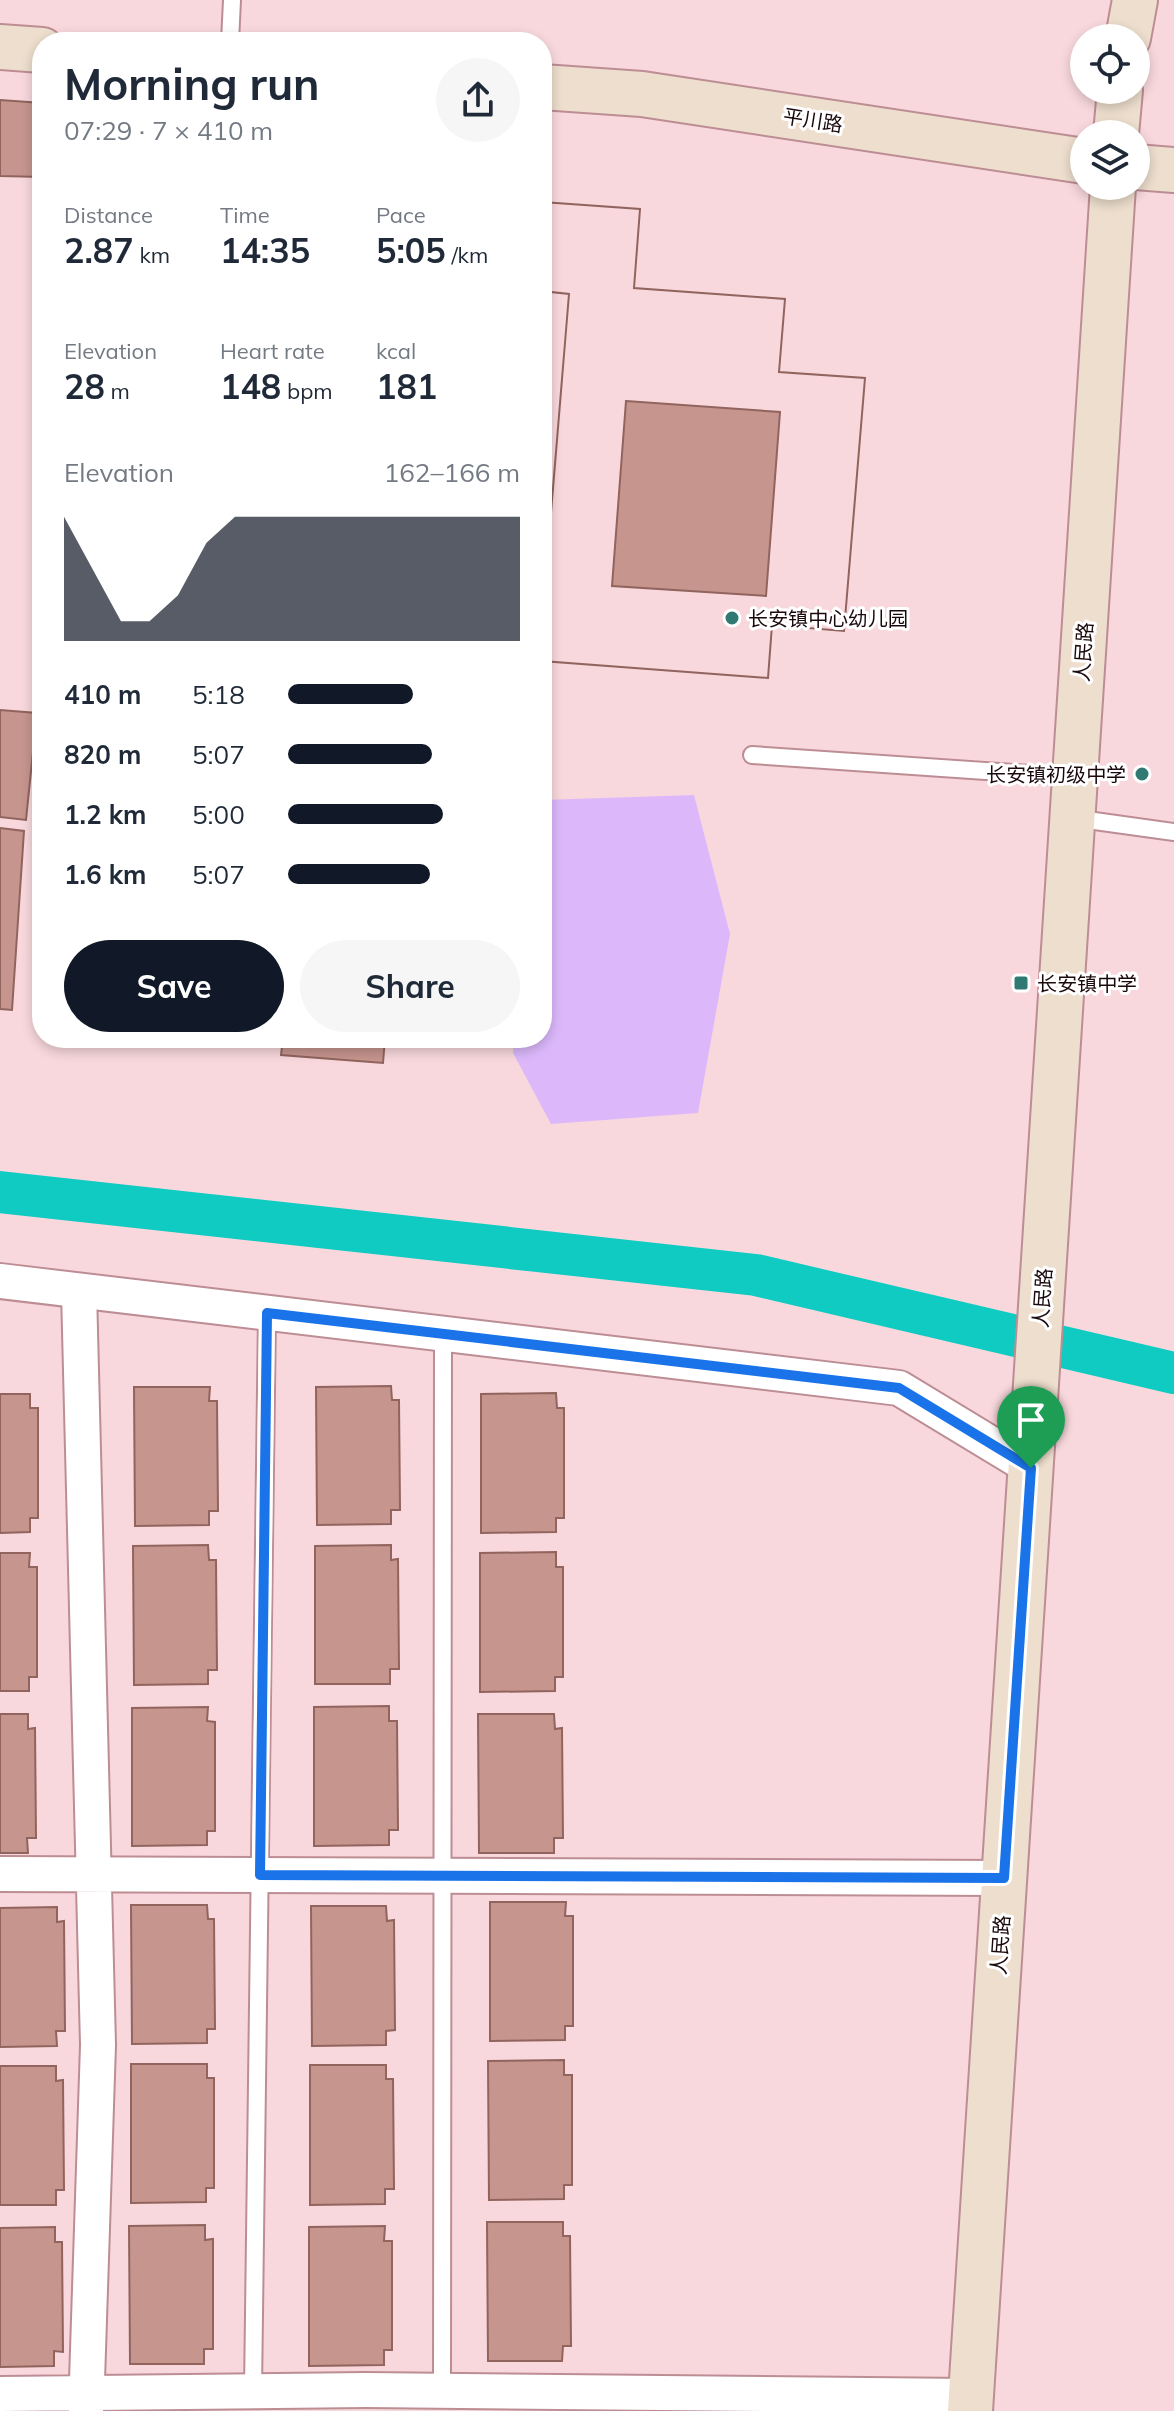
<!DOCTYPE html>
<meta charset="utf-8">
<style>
body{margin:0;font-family:Mulish,"Noto Sans SC",sans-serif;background:#f6f6f7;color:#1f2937;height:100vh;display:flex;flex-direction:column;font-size:30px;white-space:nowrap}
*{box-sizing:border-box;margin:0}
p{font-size:26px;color:#747a83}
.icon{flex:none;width:44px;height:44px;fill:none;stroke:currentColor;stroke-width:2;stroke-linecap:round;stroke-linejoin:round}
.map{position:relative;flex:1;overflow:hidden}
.details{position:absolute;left:32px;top:32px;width:520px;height:1016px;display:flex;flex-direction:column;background:#fff;border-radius:32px;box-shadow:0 4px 12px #0003}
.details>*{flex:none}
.buttons{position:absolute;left:1070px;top:24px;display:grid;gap:16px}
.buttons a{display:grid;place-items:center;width:80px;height:80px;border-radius:50%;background:#fff;box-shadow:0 4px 12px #0003;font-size:40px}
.pin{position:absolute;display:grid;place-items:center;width:68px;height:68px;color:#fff;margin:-82px -34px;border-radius:50% 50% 50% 0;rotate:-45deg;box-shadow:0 0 8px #0007}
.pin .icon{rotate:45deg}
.round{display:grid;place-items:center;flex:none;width:84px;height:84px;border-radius:42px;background:#f6f6f7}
.overview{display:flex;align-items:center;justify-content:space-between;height:136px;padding:0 32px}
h1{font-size:44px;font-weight:700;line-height:60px}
.figures{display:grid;grid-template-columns:repeat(3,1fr);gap:12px;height:136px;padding:8px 32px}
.figures div{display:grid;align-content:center}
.figures b{font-size:34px;font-weight:700}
.figures small{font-size:22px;font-weight:400}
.figures p{font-size:22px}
.chart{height:224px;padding:16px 32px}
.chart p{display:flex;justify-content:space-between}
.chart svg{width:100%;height:144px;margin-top:8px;fill:#111827;opacity:.7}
.primary-button{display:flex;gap:16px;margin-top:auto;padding:16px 32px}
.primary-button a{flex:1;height:92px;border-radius:48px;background:#111827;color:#fff;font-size:32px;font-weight:700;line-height:92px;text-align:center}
.primary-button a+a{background:#f6f6f7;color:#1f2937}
ul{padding:0 32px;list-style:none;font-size:26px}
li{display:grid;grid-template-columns:128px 96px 1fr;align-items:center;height:60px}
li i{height:20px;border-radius:10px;background:#111827}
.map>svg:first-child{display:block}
</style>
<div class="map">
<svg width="1174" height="2411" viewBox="0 0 1174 2411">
<rect width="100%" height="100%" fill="#f8d8dd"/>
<path fill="#dcb8fb" d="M694,795L730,934L698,1113L551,1124L513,1053L514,1038H542V800Z"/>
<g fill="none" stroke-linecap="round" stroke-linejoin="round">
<path stroke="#0fcbc1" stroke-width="42" d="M0,1192L756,1275L1174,1373"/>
</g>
<path fill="#c6958e" stroke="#91645d" stroke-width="2" fill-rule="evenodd" d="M0,100L42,103V177L0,176Z
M542,202L640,209L634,288L785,299L779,372L865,378L844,631L772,625L768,678L542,661V622L569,294L542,291ZM626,401L780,412L766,596L612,586Z
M542,202L640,209L634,288L785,299L779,372L865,378L844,631L772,625L768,678L542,661V622L569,294L542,291Z
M0,710L37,713L26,820L0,817Z
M0,828L24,831L12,1010L0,1009Z
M283,1038H385L383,1063L281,1055Z
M391,1386L392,1400H399L400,1510H391V1524L317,1525L316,1387Z
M134,1387H210L209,1401H217L218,1511H209V1525L135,1526Z
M556,1393L557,1408H564V1518H556V1532L481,1533V1394Z
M0,1394H30V1408H38V1518H30V1532L0,1533Z
M208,1545L209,1560H216L217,1670H208V1684L134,1685L133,1546Z
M391,1545V1560L398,1559L399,1669H390V1684H315V1546Z
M556,1552V1567H563V1677H555V1691L480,1692V1553Z
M0,1553H30L29,1567H37V1677H29V1691H0Z
M389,1706V1721H397L398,1830H389V1845L314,1846V1707Z
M208,1707L207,1721L215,1722V1831H207V1845L132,1846V1708Z
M0,1714H28V1729L35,1728L36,1838H27L28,1853H0Z
M478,1714H554L555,1729L562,1728L563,1838H554V1853H479Z
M490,1902H566L565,1916H573V2026H565V2040L490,2041Z
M131,1905H207L208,1919H214L215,2029H207V2043L132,2044Z
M311,1906H386L387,1921L394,1920L395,2030L386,2031V2045L312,2046Z
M57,1907V1922L64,1921L65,2031H56L57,2046L0,2047V1908Z
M564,2060V2075H572V2185H564V2199L489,2200L488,2061Z
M131,2064H207V2078H214V2188H206V2202L131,2203Z
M310,2065H386V2079H393L394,2189H385V2204L310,2205Z
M0,2066H56V2081L63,2080L64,2190H56V2205H0Z
M487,2222H563V2236H570L571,2346H563L562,2361H488Z
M205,2225V2240L213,2239V2349H204V2364H130L129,2226Z
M385,2226L384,2241H392V2350H384V2365L309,2366V2227Z
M55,2227V2242H62L63,2352L54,2351V2366L0,2367V2228Z"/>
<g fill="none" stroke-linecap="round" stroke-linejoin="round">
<g stroke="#bd8d94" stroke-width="20">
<path id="lane" d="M230,42L232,0
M752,755L1073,777
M1073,818L1174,832
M253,2391L267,1313
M442,2391L443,1333"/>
</g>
<g stroke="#bd8d94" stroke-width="38">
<path id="street" d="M0,1281L899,1388L1031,1468
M79,1291L98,2045L86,2411
M0,1874L1004,1878
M0,2394L366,2390L971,2396"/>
</g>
<g stroke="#bd8d94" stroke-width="48">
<path id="secondary" d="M1128,38L1135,0
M0,47L42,50
M542,87L642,94L1084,161
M1116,134L1120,90
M1136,167L1174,170
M970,2411L1113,186"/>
</g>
<use href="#lane" stroke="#fff" stroke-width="16"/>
<use href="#street" stroke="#fff" stroke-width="34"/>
<use href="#secondary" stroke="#eddecd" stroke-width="44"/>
</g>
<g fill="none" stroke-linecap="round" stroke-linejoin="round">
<g stroke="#fff" stroke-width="16">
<path id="route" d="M267,1313L899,1388L1031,1468L1004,1878L260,1875Z"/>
</g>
<use href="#route" stroke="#1a73e8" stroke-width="10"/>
</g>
<g fill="#317a74" stroke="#fff" stroke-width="3">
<circle cx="732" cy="618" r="8"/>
<circle cx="1142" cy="774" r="8"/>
<rect x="1013" y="975" width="16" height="16" rx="4"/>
</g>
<g text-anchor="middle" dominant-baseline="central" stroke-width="6" stroke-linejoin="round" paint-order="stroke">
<g font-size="20" fill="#1b0a0d" stroke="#fff">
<text transform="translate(813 120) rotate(9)">平川路</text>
<text transform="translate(1083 652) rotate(-86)">人民路</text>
<text transform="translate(1042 1298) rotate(-86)">人民路</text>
<text transform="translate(1000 1945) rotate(-86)">人民路</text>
</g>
<g font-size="20" fill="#1b0a0d" stroke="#fff" text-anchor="start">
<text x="748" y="618">长安镇中心幼儿园</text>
<text x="1126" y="774" text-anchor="end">长安镇初级中学</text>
<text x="1037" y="983">长安镇中学</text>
</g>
</g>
</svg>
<div class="buttons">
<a><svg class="icon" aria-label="locate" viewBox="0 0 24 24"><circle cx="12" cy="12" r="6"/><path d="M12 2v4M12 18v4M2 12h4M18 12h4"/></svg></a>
<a><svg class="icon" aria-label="layers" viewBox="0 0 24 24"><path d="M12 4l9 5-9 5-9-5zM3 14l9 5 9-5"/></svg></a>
</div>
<div class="pin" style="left:1031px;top:1468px;background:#1e9e55"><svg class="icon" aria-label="arrive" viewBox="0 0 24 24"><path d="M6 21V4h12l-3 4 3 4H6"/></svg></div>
<section class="details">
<div class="overview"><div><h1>Morning run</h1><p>07:29 · 7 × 410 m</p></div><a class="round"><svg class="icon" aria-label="share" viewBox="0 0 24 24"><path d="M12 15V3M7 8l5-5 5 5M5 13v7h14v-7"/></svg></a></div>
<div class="figures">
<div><p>Distance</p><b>2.87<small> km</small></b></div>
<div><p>Time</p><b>14:35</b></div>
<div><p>Pace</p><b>5:05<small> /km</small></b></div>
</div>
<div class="figures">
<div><p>Elevation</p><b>28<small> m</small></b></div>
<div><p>Heart rate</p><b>148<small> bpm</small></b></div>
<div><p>kcal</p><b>181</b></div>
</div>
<div class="chart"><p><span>Elevation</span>162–166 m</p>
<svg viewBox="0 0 160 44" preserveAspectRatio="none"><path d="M0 44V6L10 22L20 38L30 38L40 30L50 14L60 6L70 6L80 6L90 6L100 6L110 6L120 6L130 6L140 6L150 6L160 6V44z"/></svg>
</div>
<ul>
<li><b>410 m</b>5:18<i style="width:54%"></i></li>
<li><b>820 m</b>5:07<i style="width:62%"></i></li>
<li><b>1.2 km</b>5:00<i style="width:67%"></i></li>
<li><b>1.6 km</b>5:07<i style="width:61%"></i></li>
</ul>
<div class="primary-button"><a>Save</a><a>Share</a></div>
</section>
</div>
